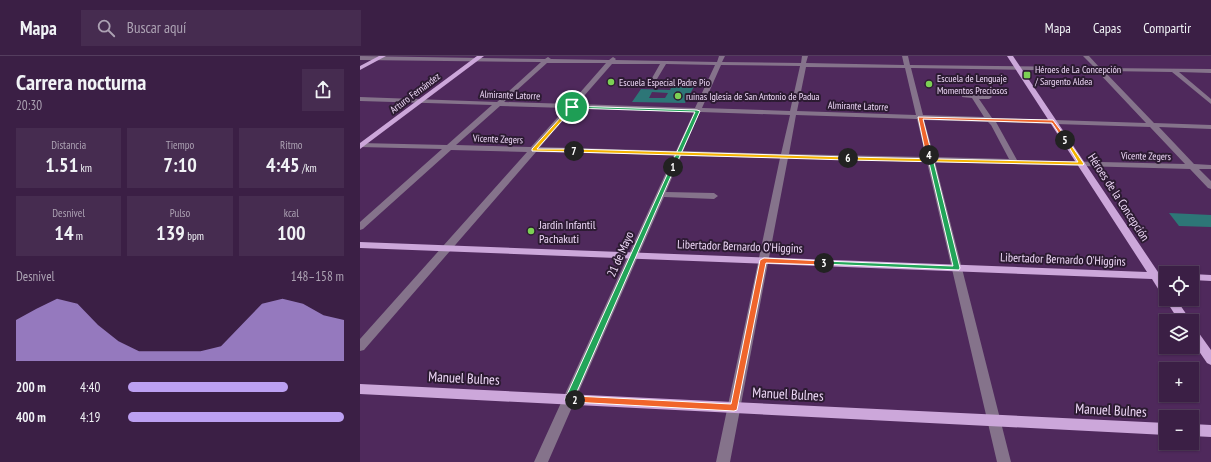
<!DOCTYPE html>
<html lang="es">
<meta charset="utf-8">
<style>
body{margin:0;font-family:"PT Sans Narrow",sans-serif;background:#462c50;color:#f1f3f6;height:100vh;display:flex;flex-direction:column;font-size:15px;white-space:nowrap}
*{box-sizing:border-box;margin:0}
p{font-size:13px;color:#aca2b3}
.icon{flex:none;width:22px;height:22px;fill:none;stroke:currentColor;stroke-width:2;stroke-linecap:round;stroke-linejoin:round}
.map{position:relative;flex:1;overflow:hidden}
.panel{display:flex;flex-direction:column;background:#3b1f45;width:360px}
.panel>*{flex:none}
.tools{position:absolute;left:799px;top:210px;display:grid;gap:8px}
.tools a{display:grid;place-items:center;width:40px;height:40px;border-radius:0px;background:#3b1f45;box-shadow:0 1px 3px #0004,0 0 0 1px #543d5e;font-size:20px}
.pin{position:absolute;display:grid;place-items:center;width:34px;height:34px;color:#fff;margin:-17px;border:2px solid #fff;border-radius:50%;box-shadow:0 1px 4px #0007}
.km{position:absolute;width:20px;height:20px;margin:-10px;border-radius:50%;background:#222;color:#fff;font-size:11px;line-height:20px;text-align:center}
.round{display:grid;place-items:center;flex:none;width:42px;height:42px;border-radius:0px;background:#462c50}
.head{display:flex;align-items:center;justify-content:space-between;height:68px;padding:0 16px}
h1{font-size:22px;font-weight:700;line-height:30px}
.metrics{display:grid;grid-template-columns:repeat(3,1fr);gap:6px;height:68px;padding:4px 16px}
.metrics div{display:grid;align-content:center;border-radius:0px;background:#462c50;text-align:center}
.metrics b{font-size:20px;font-weight:700}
.metrics small{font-size:11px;font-weight:400}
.metrics p{font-size:11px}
.chart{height:112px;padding:8px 16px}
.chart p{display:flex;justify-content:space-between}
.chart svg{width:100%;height:72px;margin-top:4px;fill:#bca0f2;opacity:.7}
ul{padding:0 16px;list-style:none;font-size:13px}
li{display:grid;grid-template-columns:64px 48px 1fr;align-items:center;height:30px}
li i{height:10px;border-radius:5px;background:#bca0f2}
header{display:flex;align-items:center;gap:24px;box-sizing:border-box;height:56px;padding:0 20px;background:#3b1f45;border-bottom:1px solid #543d5e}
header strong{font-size:19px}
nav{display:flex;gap:22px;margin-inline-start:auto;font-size:14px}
.search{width:280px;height:36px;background:#462c50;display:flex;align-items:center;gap:10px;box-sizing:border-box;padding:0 14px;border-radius:0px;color:#aca2b3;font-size:15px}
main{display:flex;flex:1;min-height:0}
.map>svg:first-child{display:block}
</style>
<header>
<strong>Mapa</strong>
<div class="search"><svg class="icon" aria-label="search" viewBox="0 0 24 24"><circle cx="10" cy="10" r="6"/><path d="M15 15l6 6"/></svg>Buscar aquí</div>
<nav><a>Mapa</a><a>Capas</a><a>Compartir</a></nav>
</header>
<main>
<section class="panel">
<div class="head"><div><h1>Carrera nocturna</h1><p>20:30</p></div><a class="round"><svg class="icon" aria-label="share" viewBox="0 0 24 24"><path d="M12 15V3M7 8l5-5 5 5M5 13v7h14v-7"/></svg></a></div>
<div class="metrics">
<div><p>Distancia</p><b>1.51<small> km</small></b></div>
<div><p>Tiempo</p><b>7:10</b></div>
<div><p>Ritmo</p><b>4:45<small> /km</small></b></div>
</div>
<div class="metrics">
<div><p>Desnivel</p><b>14<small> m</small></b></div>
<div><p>Pulso</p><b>139<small> bpm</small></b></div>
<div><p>kcal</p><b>100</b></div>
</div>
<div class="chart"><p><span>Desnivel</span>148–158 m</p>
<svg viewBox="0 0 160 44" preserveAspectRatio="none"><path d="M0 44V19L10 12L20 6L30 9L40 22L50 32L60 38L70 38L80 38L90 38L100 35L110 22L120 9L130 6L140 9L150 16L160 19V44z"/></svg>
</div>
<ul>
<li><b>200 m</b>4:40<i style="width:74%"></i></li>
<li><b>400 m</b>4:19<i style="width:100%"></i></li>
</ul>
</section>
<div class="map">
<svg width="851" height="406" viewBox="0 0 851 406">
<rect width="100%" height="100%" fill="#4f295c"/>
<path fill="#2d7677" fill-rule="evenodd" d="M313,28L335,29L325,47L272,46L281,33L310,34ZM292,36L308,37L305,42H289Z
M809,157L851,159V171L819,170Z"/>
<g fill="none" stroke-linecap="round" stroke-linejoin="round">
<path fill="#85738b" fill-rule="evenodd" d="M0,0L185,3L188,1L191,3L249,4L253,1L256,3L255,4L357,6L359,0H365L362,6L441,7L442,0H448L446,7L544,9L542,0H548L550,9L734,11L723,0H729L740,12L851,13V17L819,16L851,43V48L812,16L744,15L794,67L851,69V73L799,71L834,108L851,109V113H839L851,125V133L848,132L830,113L575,106L651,406H637L567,106L428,102L370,406H356L420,102L321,100L306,136L354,137L358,140L354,143L304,141L188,406H174L314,99L176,96L4,294L0,295V283L167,96L91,94L3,173L0,174V166L82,93L0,91V87L87,89L132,49L0,45V41L137,46L181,6L0,4ZM187,7H246L210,48L144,46ZM252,8H300L292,22L295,24L297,23L306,8L355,9L335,52L217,48ZM361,9L440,10L430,55L342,52ZM446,11L545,12L556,59L437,55ZM551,12L737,15L786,67L632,62L619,43H629L632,41L631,40L604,38L602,39V41L612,42L624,61L563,59ZM140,50L206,52L171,91L96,89ZM214,52L334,56L316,95L180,91ZM340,56L430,59L421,98L323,95ZM436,59L557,63L566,101L429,98ZM564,64L628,66L631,69L649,103L574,101ZM636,66L790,71L825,108L657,104Z"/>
<path fill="#cca7da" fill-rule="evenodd" d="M19,0H26L0,14V10Z
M117,0H124L0,93V87Z
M647,0H653L798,216L807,217H806V223H803L806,228V240L802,239L792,223L0,192V186L787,216Z
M832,218L851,219V225L832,224Z
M806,241V243H816L831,265H819L805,243Z
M832,272L836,273L851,294V309L847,307L832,285Z
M0,328L806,367V379L0,338Z
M832,368L851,369V381L832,380Z"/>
</g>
<path fill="#22a559" stroke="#fff" d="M210,50L337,54L340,55L315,111L313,113L310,111L335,56L212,52Z"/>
<path fill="#22a559" stroke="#fff" d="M311,110L315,111L215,340L218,341L219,344L215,347L206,346L205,343Z"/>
<path fill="#f0652b" stroke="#fff" d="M404,202L464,205L468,207L464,209L406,207L377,354L374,355L212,346L211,344L215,340L371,348L400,204Z"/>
<path fill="#22a559" stroke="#fff" d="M567,98L572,99L600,212L599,214L462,208L461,207L464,205L593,210Z"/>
<path fill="#f0652b" stroke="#fff" d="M558,61L693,64L708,84L704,85L692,67L563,63L572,99L569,100L566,99Z"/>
<path fill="#f5b400" stroke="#fff" d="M704,83H707L724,108L723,109L488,104L486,102L488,101L718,106Z"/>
<path fill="#f5b400" stroke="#fff" d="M214,93L488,101L491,102L488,104L212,96Z"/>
<path fill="#f5b400" stroke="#fff" d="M212,49L213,52L177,93H214L216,96L172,95V93Z"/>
<g fill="#7cd154" stroke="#2c1b32" stroke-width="1.5">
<rect x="663" y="15" width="8" height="8" rx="2"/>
<circle cx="251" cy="26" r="4"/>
<circle cx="569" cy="28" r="4"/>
<circle cx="318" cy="40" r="4"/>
<circle cx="171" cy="175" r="4"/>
</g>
<g text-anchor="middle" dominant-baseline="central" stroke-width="4" stroke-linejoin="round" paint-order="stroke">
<g font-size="10" fill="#eed8f7" stroke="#2c1b32" text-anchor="start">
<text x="675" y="13">Héroes de La Concepción<tspan x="675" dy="12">/ Sargento Aldea</tspan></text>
<text x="577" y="22">Escuela de Lenguaje<tspan x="577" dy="12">Momentos Preciosos</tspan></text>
<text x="259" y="26">Escuela Especial Padre Pio</text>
<text x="326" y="40">ruinas Iglesia de San Antonio de Padua</text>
</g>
<g font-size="10" fill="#eed8f7" stroke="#2c1b32">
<text transform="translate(55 37) rotate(-37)">Arturo Fernández</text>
<text transform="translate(150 39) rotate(2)">Almirante Latorre</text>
<text transform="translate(498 50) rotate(2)">Almirante Latorre</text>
<text transform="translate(138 83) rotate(2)">Vicente Zegers</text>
<text transform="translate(786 100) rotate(1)">Vicente Zegers</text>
</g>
<g font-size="12" fill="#eed8f7" stroke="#2c1b32">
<text transform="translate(759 141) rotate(57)">Héroes de la Concepción</text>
<text transform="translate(380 190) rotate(2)">Libertador Bernardo O'Higgins</text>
<text transform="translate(260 198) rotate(-66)">21 de Mayo</text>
<text transform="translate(703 203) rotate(2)">Libertador Bernardo O'Higgins</text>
</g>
<g font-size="12" fill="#eed8f7" stroke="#2c1b32" text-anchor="start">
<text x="179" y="168">Jardin Infantil<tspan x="179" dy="14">Pachakuti</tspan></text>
</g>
<g font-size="14" fill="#eed8f7" stroke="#2c1b32">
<text transform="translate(104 322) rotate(3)">Manuel Bulnes</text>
<text transform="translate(428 338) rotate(3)">Manuel Bulnes</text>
<text transform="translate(751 354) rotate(3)">Manuel Bulnes</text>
</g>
</g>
</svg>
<div class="tools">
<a><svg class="icon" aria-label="locate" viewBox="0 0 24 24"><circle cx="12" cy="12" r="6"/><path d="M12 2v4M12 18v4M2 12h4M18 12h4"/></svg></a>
<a><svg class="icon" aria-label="layers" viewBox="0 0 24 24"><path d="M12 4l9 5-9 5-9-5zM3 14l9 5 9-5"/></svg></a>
<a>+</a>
<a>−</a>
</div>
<div class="pin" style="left:212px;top:51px;background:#1e9e55"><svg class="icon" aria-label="arrive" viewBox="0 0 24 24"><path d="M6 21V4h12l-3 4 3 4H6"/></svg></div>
<b class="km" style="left:313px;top:111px">1</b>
<b class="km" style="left:215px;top:344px">2</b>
<b class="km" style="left:464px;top:207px">3</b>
<b class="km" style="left:569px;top:99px">4</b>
<b class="km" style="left:705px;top:84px">5</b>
<b class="km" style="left:488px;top:102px">6</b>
<b class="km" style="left:214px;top:95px">7</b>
</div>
</main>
